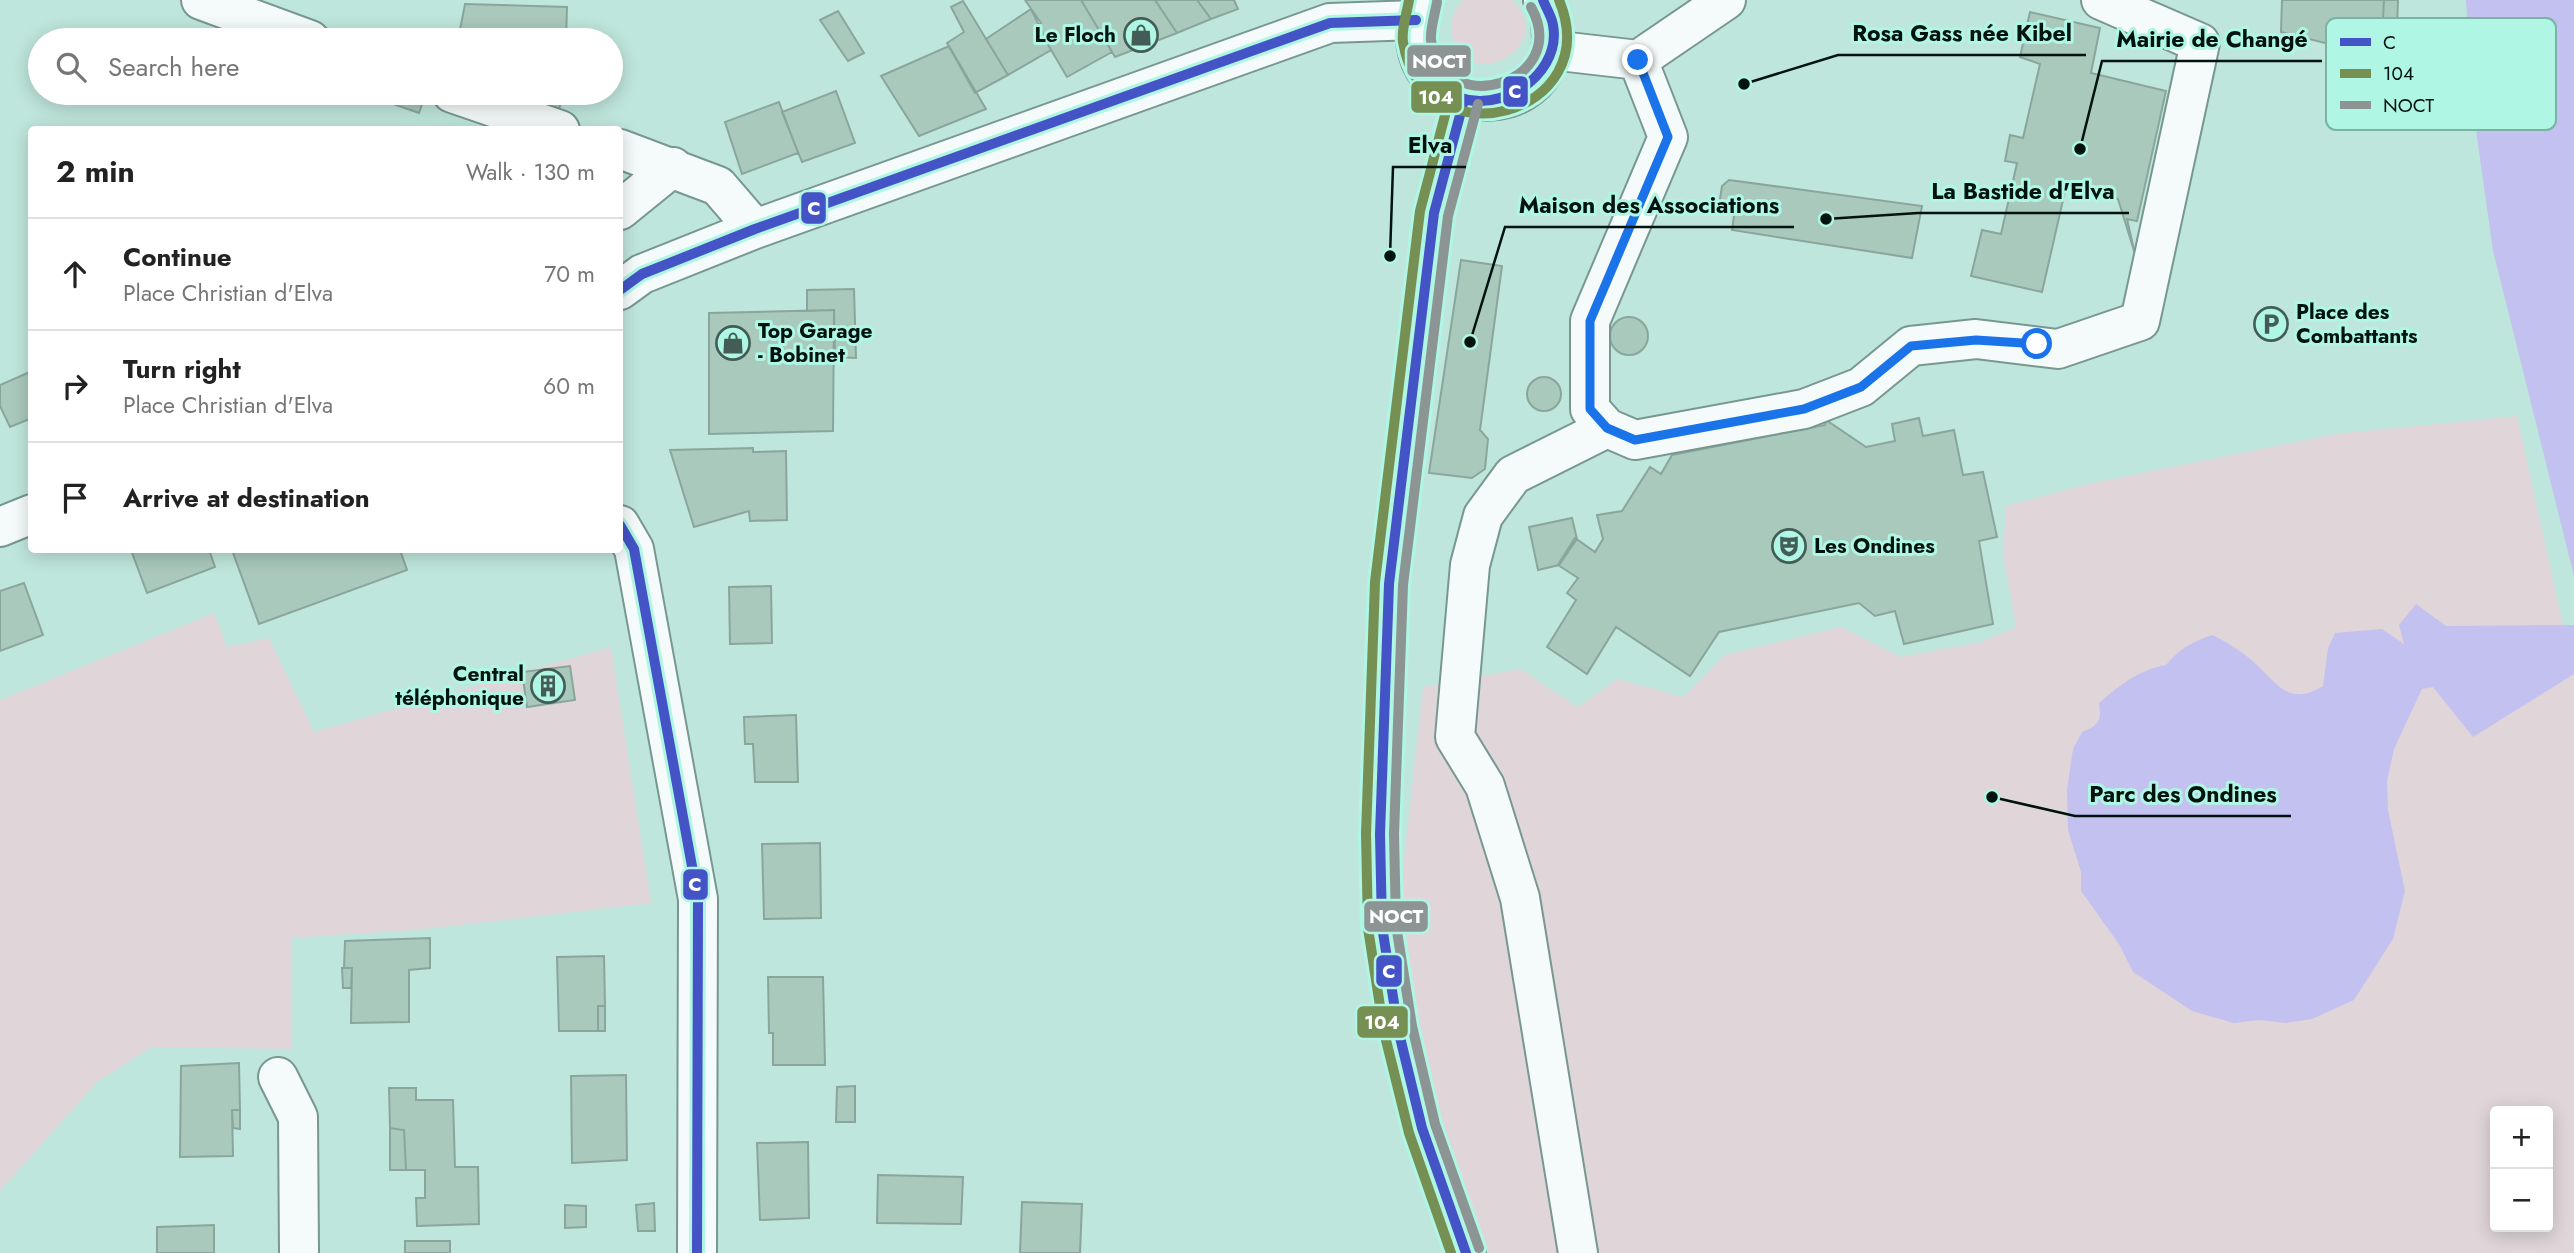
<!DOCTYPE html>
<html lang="en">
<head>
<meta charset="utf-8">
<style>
	body { margin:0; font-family:Jost,sans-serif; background:#f6f6f6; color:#222 }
	.controls { position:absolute; right:21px; bottom:21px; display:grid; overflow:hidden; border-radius:7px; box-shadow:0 4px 18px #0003 }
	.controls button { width:63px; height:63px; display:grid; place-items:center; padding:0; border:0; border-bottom:2px solid #e0e0e0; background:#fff; color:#222; font:35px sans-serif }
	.stop { position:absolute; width:21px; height:21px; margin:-16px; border:5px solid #1a73e8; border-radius:50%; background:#fff }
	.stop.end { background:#1a73e8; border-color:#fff; box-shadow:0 2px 7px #0008 }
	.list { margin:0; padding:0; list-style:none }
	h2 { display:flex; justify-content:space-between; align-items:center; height:91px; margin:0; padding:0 28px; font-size:30px }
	h2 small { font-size:23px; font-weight:400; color:#767676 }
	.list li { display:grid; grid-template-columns:46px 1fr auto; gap:21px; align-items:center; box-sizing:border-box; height:112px; padding:0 28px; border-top:2px solid #e0e0e0 }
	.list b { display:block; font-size:26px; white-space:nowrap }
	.list p { margin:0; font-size:23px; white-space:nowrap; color:#767676 }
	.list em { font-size:23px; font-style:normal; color:#767676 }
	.icon { flex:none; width:38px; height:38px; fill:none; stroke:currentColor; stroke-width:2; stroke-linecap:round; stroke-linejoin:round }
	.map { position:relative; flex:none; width:2574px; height:1253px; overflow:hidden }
	.search { position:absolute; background:#fff; box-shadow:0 4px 18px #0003; left:28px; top:28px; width:595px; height:77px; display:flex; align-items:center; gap:18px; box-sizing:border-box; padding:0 24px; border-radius:38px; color:#767676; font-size:26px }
	.panel { position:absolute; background:#fff; box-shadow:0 4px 18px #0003; left:28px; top:126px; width:595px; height:427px; border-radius:7px }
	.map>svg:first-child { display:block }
	.green { fill:#e0d6da; fill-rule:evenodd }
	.water { fill:#c3c1ef }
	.building { fill:#a9c9bc; stroke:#8aa69c; stroke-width:2 }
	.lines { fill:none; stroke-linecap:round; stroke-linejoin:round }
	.minor-casing { stroke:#779790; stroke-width:42 }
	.minor { stroke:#f5fbfa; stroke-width:38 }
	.bus-1-casing { stroke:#aff6e4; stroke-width:16 }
	.bus-2-casing { stroke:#aff6e4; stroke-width:16 }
	.bus-3-casing { stroke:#aff6e4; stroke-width:16 }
	.bus-1 { stroke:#4453c6; stroke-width:10 }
	.bus-2 { stroke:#768f53; stroke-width:10 }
	.bus-3 { stroke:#8c9593; stroke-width:10 }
	.route { stroke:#1a73e8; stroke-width:9 }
	.labels { text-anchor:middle; stroke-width:6; stroke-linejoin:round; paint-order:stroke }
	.poi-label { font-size:21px; font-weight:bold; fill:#00130e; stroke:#aff6e4; text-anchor:start }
	.key { fill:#aff6e4; stroke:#7ab2a4; stroke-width:2 }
	.key-label { font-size:19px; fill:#00130e }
	.leader { fill:none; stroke:#00130e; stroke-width:2.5 }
	.callout-dot { fill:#00130e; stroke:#aff6e4; stroke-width:2.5 }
	.callout-label { font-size:23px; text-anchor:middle; font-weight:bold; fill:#00130e; stroke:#aff6e4; stroke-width:6; stroke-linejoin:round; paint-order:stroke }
	.line-badge { stroke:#aff6e4; stroke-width:2.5 }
	.badge-label { font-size:19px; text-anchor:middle; font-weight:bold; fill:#fff }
</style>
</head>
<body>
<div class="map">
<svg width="2574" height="1253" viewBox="0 0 2574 1253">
	<rect width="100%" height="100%" fill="#bfe6dc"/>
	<path class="green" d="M1463 0H1512C1560 45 1467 98 1452 35 1449 21 1454 10 1463 0Z
		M2517 416 2574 675V1253H1485L1446 1139 1418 1030 1401 888 1423 687 1520 669 1578 707 1617 679 1684 697 1724 655 1841 627 1901 657 1981 642 2016 627 2003 555 2006 506 2088 484 2335 434ZM2495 1111H2548V1227H2495Z
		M214 613 227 647 269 638 314 732 611 647 651 903 416 930 291 938V1049L152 1047 97 1082 0 1191V700Z"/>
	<path class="water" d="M2466 0H2574V576L2493 251 2473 109Z
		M2416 604 2446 626 2574 625V674L2473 737 2433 687 2422 689 2394 749 2387 781 2388 810 2405 891 2393 939 2354 1000 2312 1019 2286 1023 2259 1020 2234 1023 2192 1011 2133 972 2119 944 2081 891V872L2068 830 2067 790 2073 749 2082 732C2099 725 2102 721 2099 703 2120 685 2138 670 2166 665 2179 649 2193 641 2213 635 2229 644 2245 653 2258 666 2279 686 2290 706 2323 686L2328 648 2335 633 2382 629 2404 644 2399 625Z"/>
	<path class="building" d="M1025 0H1081L1112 52 1067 77 1037 26 1041 23Z
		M1081 0H1155L1177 33 1115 57Z
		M1155 0H1197L1211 19 1177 33Z
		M1197 0H1234L1238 9 1211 19Z
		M2282 0H2384L2381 57 2281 32Z
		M2384 0H2398L2396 60 2381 57Z
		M963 1 1008 75 975 93 947 43 964 32 951 7Z
		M465 4 567 7 566 40H458Z
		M1031 9 1051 50 1008 75 986 39Z
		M838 11 864 53 848 61 820 20Z
		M2030 12 2100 28 2091 73 2166 91 2137 221 2127 219 2135 254 2118 199 2066 187 2042 292 1971 276 1982 230 2001 234 2017 163 2005 161 2010 135 2023 138 2040 64 2020 57Z
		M224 29 271 40H223Z
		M949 46 986 109 919 136 881 76Z
		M836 91 855 143 802 162 782 112Z
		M381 93H426L419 113 387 102 389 96Z
		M513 93H564L559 109Z
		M779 102 798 153 742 174 725 122Z
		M1729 180 1922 206 1912 258 1732 230 1735 209 1724 207 1720 199 1722 186Z
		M1461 260 1502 266 1480 430 1488 439 1485 469 1472 478 1429 473Z
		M854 289 856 358 835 357 834 310 807 311V290Z
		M834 310 833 431 709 434V313Z
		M1610 336a19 19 0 1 1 38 0a19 19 0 1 1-38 0Z
		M32 371V418L10 427 0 406V385Z
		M1527 394a17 17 0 1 1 34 0a17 17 0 1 1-34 0Z
		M1919 418 1923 436 1954 430 1963 475 1983 472 1997 537 1979 541 1993 624 1904 644 1895 611 1875 616 1859 603 1719 632 1690 676 1616 627 1587 674 1547 647 1576 600 1567 593 1578 578 1558 565 1575 538 1595 552 1603 539 1597 515 1622 511 1650 467 1661 474 1672 455 1825 425 1826 420 1866 447 1895 441 1892 424Z
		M753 448V452L786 451 787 520 750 521 749 511 694 527 670 450Z
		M1572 518 1577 539 1559 565 1538 570 1529 527Z
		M131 550H209L215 567 147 593Z
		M232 550H400L407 570 259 624Z
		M24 583 43 635 0 651V591Z
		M771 586 772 643 730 644 729 587Z
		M570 666 575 700 527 707 522 672Z
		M796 715 798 782H755L753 744H745L744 717Z
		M820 843 821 918 764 919 762 844Z
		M430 938V968L409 970V1022L351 1023 352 968H344L345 941Z
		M604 956 605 1006H598V1031H559L557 957Z
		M342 968H352L351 988H343Z
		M768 977H823L825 1065H773V1033H769Z
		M598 1006H605V1031H598Z
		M239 1063 240 1110H232L233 1156 180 1157 181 1066Z
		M626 1075 627 1160 572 1163 571 1076Z
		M855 1086V1122H836L837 1087Z
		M389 1088H416V1100H453L455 1167H478L479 1224 417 1226 416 1198H425V1170H406L404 1130 390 1128Z
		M232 1110H240V1129L233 1128Z
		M390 1128 404 1130 406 1170H390Z
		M808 1142 809 1218 760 1220 757 1143Z
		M878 1175 963 1177 961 1224 877 1223Z
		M1022 1202 1082 1204 1080 1253H1020Z
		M654 1203 655 1231H638L636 1205Z
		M565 1205 586 1206V1227L565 1228Z
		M214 1225V1253H157V1227Z
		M405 1241H450V1253H405Z"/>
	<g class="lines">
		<g class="minor-casing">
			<path id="minor" d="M201 0 310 40
				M1423 0C1381 115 1546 136 1552 41 1552 27 1551 12 1543 0
				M1551 50 1638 60 1726 0
				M1638 60 1668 137 1590 321V409L1607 428 1635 440 1804 409 1861 387 1911 346 1976 339 2058 349 2140 321 2200 43 2101 0
				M452 93 560 130
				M1464 100 1434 213 1389 584 1380 834 1382 926 1398 1029 1422 1128 1466 1253
				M620 149 718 186 755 229
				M620 210 673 167
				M620 290 642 274 755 229 1330 23 1416 20
				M620 525 634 549 698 899 697 1253
				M0 527 32 514
				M278 1077 298 1117 299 1253
				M1578 1253 1520 898 1485 786 1455 737 1470 565 1483 516 1513 475 1607 428"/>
		</g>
		<use href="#minor" class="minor"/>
		<g class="bus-1-casing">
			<path id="bus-1" d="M1422 64C1429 72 1436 82 1444 89 1486 123 1563 80 1553 25 1552 17 1546 8 1543 0
				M1464 100 1434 213 1389 584 1380 834 1382 926 1398 1029 1422 1128 1466 1253
				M620 290 642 274 755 229 1330 23 1416 20
				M620 525 634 549 698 899 697 1253"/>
		</g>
		<g class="bus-2-casing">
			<path id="bus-2" d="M1409 0C1407 13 1401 29 1403 42 1424 165 1607 115 1559 0
				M1450 96 1420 211 1375 582 1366 834 1368 928 1384 1032 1409 1133 1451 1253"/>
		</g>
		<g class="bus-3-casing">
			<path id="bus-3" d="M1437 2C1435 14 1430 29 1431 40 1442 122 1573 83 1531 7
				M1478 104 1448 216 1403 585 1394 834 1396 925 1412 1026 1435 1124 1479 1248"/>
		</g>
		<use href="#bus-1" class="bus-1"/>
		<use href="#bus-2" class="bus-2"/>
		<use href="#bus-3" class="bus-3"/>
	</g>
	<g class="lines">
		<path class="route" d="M1638 60 1668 137 1590 321V409L1607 428 1635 440 1804 409 1861 387 1911 346 1976 340 2037 344"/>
	</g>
	<defs>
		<g id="shop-ring" transform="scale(1.75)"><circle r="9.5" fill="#aff6e4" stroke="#435d56" stroke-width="1.5"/><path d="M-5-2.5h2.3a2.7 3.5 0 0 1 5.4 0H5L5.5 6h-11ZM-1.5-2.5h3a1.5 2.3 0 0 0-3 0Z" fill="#435d56"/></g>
		<g id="parking-ring" transform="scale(1.75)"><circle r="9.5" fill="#aff6e4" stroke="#435d56" stroke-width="1.5"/><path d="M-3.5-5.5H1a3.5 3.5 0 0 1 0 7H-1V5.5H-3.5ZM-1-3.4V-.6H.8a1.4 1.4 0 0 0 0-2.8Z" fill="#435d56"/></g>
		<g id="theatre-ring" transform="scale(1.75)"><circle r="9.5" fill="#aff6e4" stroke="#435d56" stroke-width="1.5"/><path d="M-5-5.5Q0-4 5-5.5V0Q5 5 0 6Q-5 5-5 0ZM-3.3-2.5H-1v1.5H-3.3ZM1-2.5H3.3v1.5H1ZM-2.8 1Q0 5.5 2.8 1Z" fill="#435d56"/></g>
		<g id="building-ring" transform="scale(1.75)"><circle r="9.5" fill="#aff6e4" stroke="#435d56" stroke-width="1.5"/><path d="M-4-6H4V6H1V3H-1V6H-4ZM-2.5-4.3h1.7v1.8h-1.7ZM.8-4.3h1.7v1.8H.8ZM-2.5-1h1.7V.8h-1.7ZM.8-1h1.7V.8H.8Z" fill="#435d56"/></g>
	</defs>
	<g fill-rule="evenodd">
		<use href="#shop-ring" x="1141" y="35"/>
		<use href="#parking-ring" x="2271" y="324"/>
		<use href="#shop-ring" x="733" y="343"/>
		<use href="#theatre-ring" x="1789" y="546"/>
		<use href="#building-ring" x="548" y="686"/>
	</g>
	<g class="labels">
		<g class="poi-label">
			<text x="1116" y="42" text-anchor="end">Le Floch</text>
			<text x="2296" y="319">Place des<tspan x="2296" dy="24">Combattants</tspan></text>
			<text x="758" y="338">Top Garage<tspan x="758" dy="24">- Bobinet</tspan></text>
			<text x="1814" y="553">Les Ondines</text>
			<text x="524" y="681" text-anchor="end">Central<tspan x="524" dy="24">téléphonique</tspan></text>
		</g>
	</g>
	<rect x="2326" y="18" width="230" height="112" rx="10" class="key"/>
	<rect x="2340" y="38" width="31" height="8" fill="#4453c6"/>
	<rect x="2340" y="69" width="31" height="9" fill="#768f53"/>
	<rect x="2340" y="101" width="31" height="8" fill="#8c9593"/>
	<g class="key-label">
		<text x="2383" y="49">C</text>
		<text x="2383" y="80">104</text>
		<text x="2383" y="112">NOCT</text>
	</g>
	<path class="leader" d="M1744 84L1838 55H2086M2080 149L2102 61H2322M1390 256L1393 167H1466M1826 219L1918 213H2129M1470 342L1505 227H1794M1992 797L2075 816H2291"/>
	<g class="callout-dot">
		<circle cx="1744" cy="84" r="7"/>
		<circle cx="2080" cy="149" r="7"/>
		<circle cx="1390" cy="256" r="7"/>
		<circle cx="1826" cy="219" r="7"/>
		<circle cx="1470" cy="342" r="7"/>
		<circle cx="1992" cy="797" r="7"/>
	</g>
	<g class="callout-label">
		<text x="1962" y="41">Rosa Gass née Kibel</text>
		<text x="2212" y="47">Mairie de Changé</text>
		<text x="1430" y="153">Elva</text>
		<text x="2023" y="199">La Bastide d'Elva</text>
		<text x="1649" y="213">Maison des Associations</text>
		<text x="2183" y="802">Parc des Ondines</text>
	</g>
	<g class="line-badge">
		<rect x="1406" y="44" width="66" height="34" rx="7" fill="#8c9593"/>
		<rect x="1502" y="75" width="27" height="33" rx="7" fill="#4453c6"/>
		<rect x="1410" y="80" width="53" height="34" rx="7" fill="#768f53"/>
		<rect x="800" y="191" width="27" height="34" rx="7" fill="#4453c6"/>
		<rect x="682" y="868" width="27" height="33" rx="7" fill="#4453c6"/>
		<rect x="1363" y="900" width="66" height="33" rx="7" fill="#8c9593"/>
		<rect x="1375" y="954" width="28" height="34" rx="7" fill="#4453c6"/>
		<rect x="1356" y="1005" width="53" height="34" rx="7" fill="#768f53"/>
	</g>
	<g class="badge-label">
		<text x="1439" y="68">NOCT</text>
		<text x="1515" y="98">C</text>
		<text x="1436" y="104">104</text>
		<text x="814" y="215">C</text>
		<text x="695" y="891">C</text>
		<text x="1396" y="923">NOCT</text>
		<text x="1389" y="978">C</text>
		<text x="1382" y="1029">104</text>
	</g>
</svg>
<div class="controls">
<button>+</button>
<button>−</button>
</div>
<div class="stop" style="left:2037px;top:344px"></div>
<div class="stop end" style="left:1638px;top:60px"></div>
<div class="search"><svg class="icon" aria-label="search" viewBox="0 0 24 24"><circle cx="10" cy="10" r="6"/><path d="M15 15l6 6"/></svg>Search here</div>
<section class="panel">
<h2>2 min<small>Walk · 130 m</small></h2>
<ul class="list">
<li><svg class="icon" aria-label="ahead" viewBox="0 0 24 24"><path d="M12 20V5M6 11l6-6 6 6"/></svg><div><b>Continue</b><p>Place Christian d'Elva</p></div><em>70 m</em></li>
<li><svg class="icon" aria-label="right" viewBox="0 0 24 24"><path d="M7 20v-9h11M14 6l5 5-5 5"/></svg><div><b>Turn right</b><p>Place Christian d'Elva</p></div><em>60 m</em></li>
<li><svg class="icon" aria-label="arrive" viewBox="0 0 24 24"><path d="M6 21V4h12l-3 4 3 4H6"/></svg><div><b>Arrive at destination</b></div></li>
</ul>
</section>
</div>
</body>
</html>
